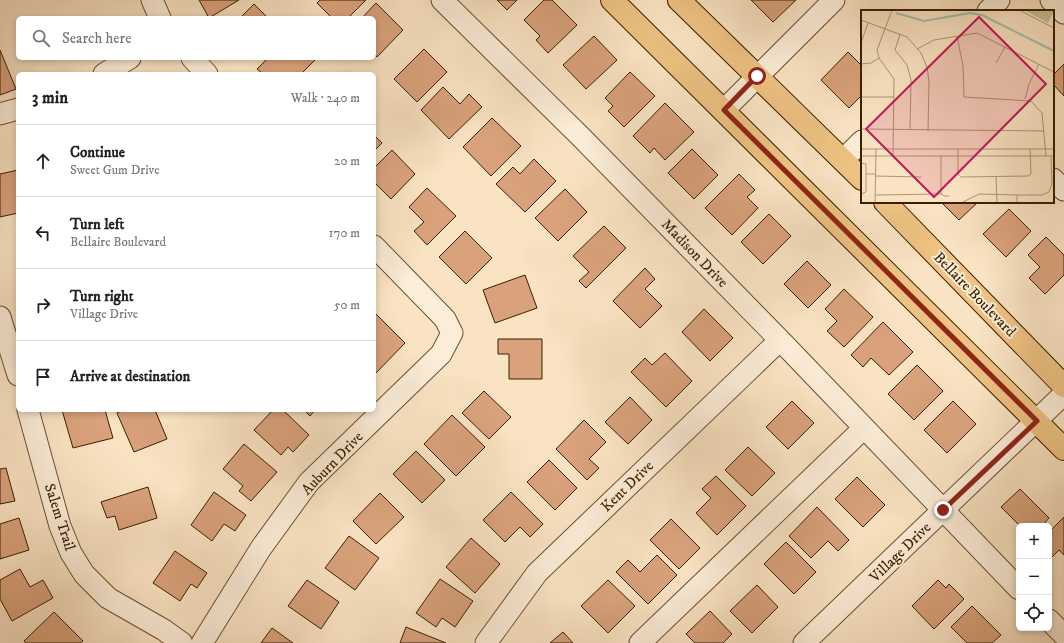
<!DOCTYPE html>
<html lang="en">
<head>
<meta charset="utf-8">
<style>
	body { margin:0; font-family:"IM FELL DW Pica",serif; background:#f2f2f2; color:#222 }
	.controls { position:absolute; right:12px; bottom:12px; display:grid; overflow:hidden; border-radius:6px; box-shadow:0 2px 6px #0003 }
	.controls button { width:36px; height:36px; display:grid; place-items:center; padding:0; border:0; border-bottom:1px solid #e0e0e0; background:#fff; color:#222; font:20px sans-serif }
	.stop { position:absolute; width:12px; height:12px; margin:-9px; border:3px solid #8f2418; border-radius:50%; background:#fff }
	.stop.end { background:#8f2418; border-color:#fff; box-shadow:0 1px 4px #0008 }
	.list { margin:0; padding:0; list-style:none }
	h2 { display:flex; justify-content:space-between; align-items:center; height:52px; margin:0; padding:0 16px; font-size:17px }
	h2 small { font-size:13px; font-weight:400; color:#767676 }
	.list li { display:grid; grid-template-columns:26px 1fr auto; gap:12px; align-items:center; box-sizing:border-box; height:72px; padding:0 16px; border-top:1px solid #e0e0e0 }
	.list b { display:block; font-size:15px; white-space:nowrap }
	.list p { margin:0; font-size:13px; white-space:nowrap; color:#767676 }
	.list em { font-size:13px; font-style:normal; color:#767676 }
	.icon { flex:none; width:22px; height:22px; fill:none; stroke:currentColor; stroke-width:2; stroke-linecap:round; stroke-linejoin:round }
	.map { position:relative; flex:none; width:1064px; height:643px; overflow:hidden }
	.search { position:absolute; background:#fff; box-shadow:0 2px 6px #0003; left:16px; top:16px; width:360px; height:44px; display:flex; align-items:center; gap:10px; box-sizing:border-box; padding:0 14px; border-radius:6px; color:#767676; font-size:15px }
	.panel { position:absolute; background:#fff; box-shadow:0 2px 6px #0003; left:16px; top:72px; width:360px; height:340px; border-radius:6px }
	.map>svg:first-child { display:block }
	.building { fill:#d9a27c; stroke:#3a1f00 }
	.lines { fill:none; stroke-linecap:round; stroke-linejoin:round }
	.minor-casing { stroke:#6a5031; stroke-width:23 }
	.major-casing { stroke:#3a1f00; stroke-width:24 }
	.minor { stroke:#fcedd8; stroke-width:21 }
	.major { stroke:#edc282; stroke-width:22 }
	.route { stroke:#8f2418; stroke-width:5 }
	.labels { text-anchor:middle; stroke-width:4; stroke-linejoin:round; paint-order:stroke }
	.street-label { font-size:15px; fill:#3a1f00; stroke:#fcedd8 }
	.inset-river { fill:none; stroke:#9fbfae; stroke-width:2 }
	.inset-road { fill:none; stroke:#ad9575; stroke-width:1 }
	.view { fill:#c2185b; fill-opacity:0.15; stroke:#c2185b; stroke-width:2 }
	.inset-edge { fill:none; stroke:#3a1f00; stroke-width:2 }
</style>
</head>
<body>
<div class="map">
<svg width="1064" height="643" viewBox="0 0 1064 643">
	<rect width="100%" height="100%" fill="#fae3c3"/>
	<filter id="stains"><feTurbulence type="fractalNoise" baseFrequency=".005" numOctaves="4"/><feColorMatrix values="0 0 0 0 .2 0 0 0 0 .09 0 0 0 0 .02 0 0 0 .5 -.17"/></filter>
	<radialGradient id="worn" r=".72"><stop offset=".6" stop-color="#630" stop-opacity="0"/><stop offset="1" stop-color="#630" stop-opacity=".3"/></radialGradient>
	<path class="building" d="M199 0H239L209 18Z
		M320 0H366L348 18H332L317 3Z
		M497 0H517L507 10Z
		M544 0H552L577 25 548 53 536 40 540 36 524 20Z
		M751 0H796L773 22Z
		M376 3 403 30 377 57 374 53V18H362Z
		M254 4 268 18H240Z
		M594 36 617 60 586 89 563 65Z
		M424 49 447 72 417 102 394 79Z
		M0 50 16 89 0 95Z
		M848 52 862 66V95L849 108 821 80Z
		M268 58H316V59L301 74H263L257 69Z
		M1064 64V96L1053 84V75Z
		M630 72 655 96 624 127 608 111 613 106 605 98Z
		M443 87 460 104 469 94 482 107 449 139 421 110Z
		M665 103 694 132 665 160 654 148 650 153 633 136Z
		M492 118 521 146 491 176 463 147Z
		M374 135 382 143 374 151Z
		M692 149 718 175 694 199 668 173Z
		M392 150 415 174 391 199 374 182V168Z
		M534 159 556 181 525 212 496 184 513 167 520 174Z
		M18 170V213L0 217V174Z
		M739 174 755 190 747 197 758 208 732 235 705 208Z
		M427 188 456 216 427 245 414 231 424 222 409 207Z
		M565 189 587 212 558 241 535 218Z
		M941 202H976L977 203 959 220Z
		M1009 209 1031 231 1006 257 983 234Z
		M769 214 791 236 763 264 741 242Z
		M604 226 626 248 586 288 579 281 589 272 573 256Z
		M465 231 492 258 466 284 439 257Z
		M1046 237 1064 255V275L1045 294 1029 278 1040 267 1028 255Z
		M807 261 831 285 808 308 784 284Z
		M645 268 655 279 645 289 662 306 640 328 613 301Z
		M525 275 537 308 495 323 483 290Z
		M844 289 873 317 844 347 827 331 837 321 825 309Z
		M704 309 733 338 710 361 682 332Z
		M376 314 405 343 375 374 374 315Z
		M883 322 913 352 889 375 871 358 863 367 851 355Z
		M498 339H542V379H509V354H498Z
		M665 353 692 381 666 407 631 372 645 358 652 365Z
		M917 365 943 391 914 420 888 394Z
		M484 391 511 417 489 439 462 413Z
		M630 397 652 420 628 444 605 422Z
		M792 401 814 423 788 449 766 427Z
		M953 401 976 424 947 453 924 430Z
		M62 410H105L113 438 73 448Z
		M123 410H155L167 439 134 452 117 413Z
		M273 410H283L309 435 293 452 288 447 281 455 254 430Z
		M304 410H315L310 416Z
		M452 415 485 447 456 476 424 444Z
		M584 420 606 442 589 459 599 468 587 480 556 449Z
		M244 444 277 472 251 501 239 491 243 486 223 469Z
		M748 447 775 473 752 496 725 470Z
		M416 451 445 480 422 503 393 474Z
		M549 460 577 488 555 510 527 482Z
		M6 468 15 501 0 504V469Z
		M716 476 746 506 717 535 696 513 711 498 702 489Z
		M857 477 885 505 863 527 835 499Z
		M148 487 157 518 119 530 115 516 107 518 101 502Z
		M1020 489 1049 518 1042 526H1020L1001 507Z
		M214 492 246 515 235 531 224 524 212 541 191 525Z
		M511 492 543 524 530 537 520 527 505 542 483 520Z
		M380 493 404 517 376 544 353 521Z
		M817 507 849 540 838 551 828 541 811 558 789 536Z
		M1064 517V555L1059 550 1049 560V532Z
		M19 518 29 550 0 559V524Z
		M671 519 700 548 679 569 650 540Z
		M349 536 379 558 355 590 325 568Z
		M471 538 500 564 475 593 446 567Z
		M786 542 816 572 794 594 764 564Z
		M175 551 207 573 197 588 191 584 180 601 153 583Z
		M657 555 677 575 648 604 616 572 628 560 640 572Z
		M20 569 30 587 43 580 53 598 12 621 0 599V580Z
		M440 579 473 601 455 627 442 618 436 627 416 613Z
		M307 580 339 602 321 629 288 606Z
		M608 580 635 606 608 633 581 606Z
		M938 580 946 588 949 584 964 599 934 629 912 606Z
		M757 585 778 607 752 633 730 611Z
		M972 606 1001 635 992 643H967L951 627Z
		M710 611 732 634 723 643H695L686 634Z
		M54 612 83 641 80 643H26L24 641Z
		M406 627 446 643H400Z
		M272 628 293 643H261Z
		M563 632 573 643H550Z"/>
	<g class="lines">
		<g class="minor-casing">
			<path id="minor" d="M152 0 160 18
				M442 0 580 136 780 340 1019 589
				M1051 0 1064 13
				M988 11 999 0
				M192 58 207 74
				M104 74 130 58
				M724 110 834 0
				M0 114 18 109
				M843 160 862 141
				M1053 179 1064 190
				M0 317 18 375
				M28 410 60 526 71 553 84 574 108 598 164 630 182 643
				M1049 620 1064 635
				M202 643 261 548 309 482 441 354 452 333 445 319 374 246
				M486 643 537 573 780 340
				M640 643 864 428
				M804 643 1064 394"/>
		</g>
		<g class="major-casing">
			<path id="major" d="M612 0 1064 449
				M679 0 862 179
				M885 202 1064 386"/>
		</g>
		<use href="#minor" class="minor"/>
		<use href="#major" class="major"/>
	</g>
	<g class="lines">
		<path class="route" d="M757 76 724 110 1037 421 943 510"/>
	</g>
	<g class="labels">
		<g class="street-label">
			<text transform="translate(695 253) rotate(46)" y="5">Madison Drive</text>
			<text transform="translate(975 294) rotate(46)" y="5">Bellaire Boulevard</text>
			<text transform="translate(332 463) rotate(-46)" y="5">Auburn Drive</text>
			<text transform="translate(627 486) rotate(-44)" y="5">Kent Drive</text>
			<text transform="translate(60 517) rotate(72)" y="5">Salem Trail</text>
			<text transform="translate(900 552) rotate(-44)" y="5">Village Drive</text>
		</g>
	</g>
	<g transform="translate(861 10)">
		<rect width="193" height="193" fill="#fae3c3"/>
		<path d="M163 0H193V1L187 13Z" fill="#c5c18f"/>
		<path class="inset-river" d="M35 3 63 11 109 3 121 5 193 41"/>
		<path class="inset-road" d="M31 0 16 40 18 48 33 69 32 146M158 0 193 18M0 10 46 27 60 43 66 57 68 71 67 121M39 24 34 40 46 55 50 70 49 120M96 26 102 56 103 87 170 91 181 103 185 146M0 33 7 13M56 39 73 30 116 23 193 62M135 53 144 37M0 54 10 53 18 48M0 87H33M164 89 168 74 178 54M0 119 183 121M0 139H193M97 139V164L100 167 167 166 170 164 169 139M0 146H193M80 146V183L83 186H88M0 153 5 154V164H14M14 166 60 167M135 166 136 193M0 184 5 182V164M14 185 81 184M14 193 15 139M100 193 118 184 156 185M156 193V185H181L188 182 191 174 190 146"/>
		<path class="view" d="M118 7 185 74 73 187 5 119Z"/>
		<rect width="193" height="193" class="inset-edge"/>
	</g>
	<rect width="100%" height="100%" filter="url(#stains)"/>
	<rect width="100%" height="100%" fill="url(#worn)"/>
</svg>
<div class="controls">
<button>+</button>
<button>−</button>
<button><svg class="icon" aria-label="locate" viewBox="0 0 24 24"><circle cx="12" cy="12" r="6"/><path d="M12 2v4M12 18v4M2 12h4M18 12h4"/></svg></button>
</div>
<div class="stop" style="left:757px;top:76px"></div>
<div class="stop end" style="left:943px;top:510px"></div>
<div class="search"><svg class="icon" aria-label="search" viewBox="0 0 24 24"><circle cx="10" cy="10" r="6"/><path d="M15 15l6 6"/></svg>Search here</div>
<section class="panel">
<h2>3 min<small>Walk · 240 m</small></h2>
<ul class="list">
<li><svg class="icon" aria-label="ahead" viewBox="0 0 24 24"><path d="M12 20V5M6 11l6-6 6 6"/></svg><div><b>Continue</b><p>Sweet Gum Drive</p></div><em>20 m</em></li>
<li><svg class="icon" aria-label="left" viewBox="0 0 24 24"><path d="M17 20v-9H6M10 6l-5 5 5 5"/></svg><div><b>Turn left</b><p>Bellaire Boulevard</p></div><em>170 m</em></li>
<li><svg class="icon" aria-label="right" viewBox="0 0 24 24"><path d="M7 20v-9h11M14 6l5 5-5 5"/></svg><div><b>Turn right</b><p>Village Drive</p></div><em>50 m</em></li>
<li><svg class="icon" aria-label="arrive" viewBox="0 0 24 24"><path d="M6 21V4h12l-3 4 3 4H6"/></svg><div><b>Arrive at destination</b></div></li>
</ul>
</section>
</div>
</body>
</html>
